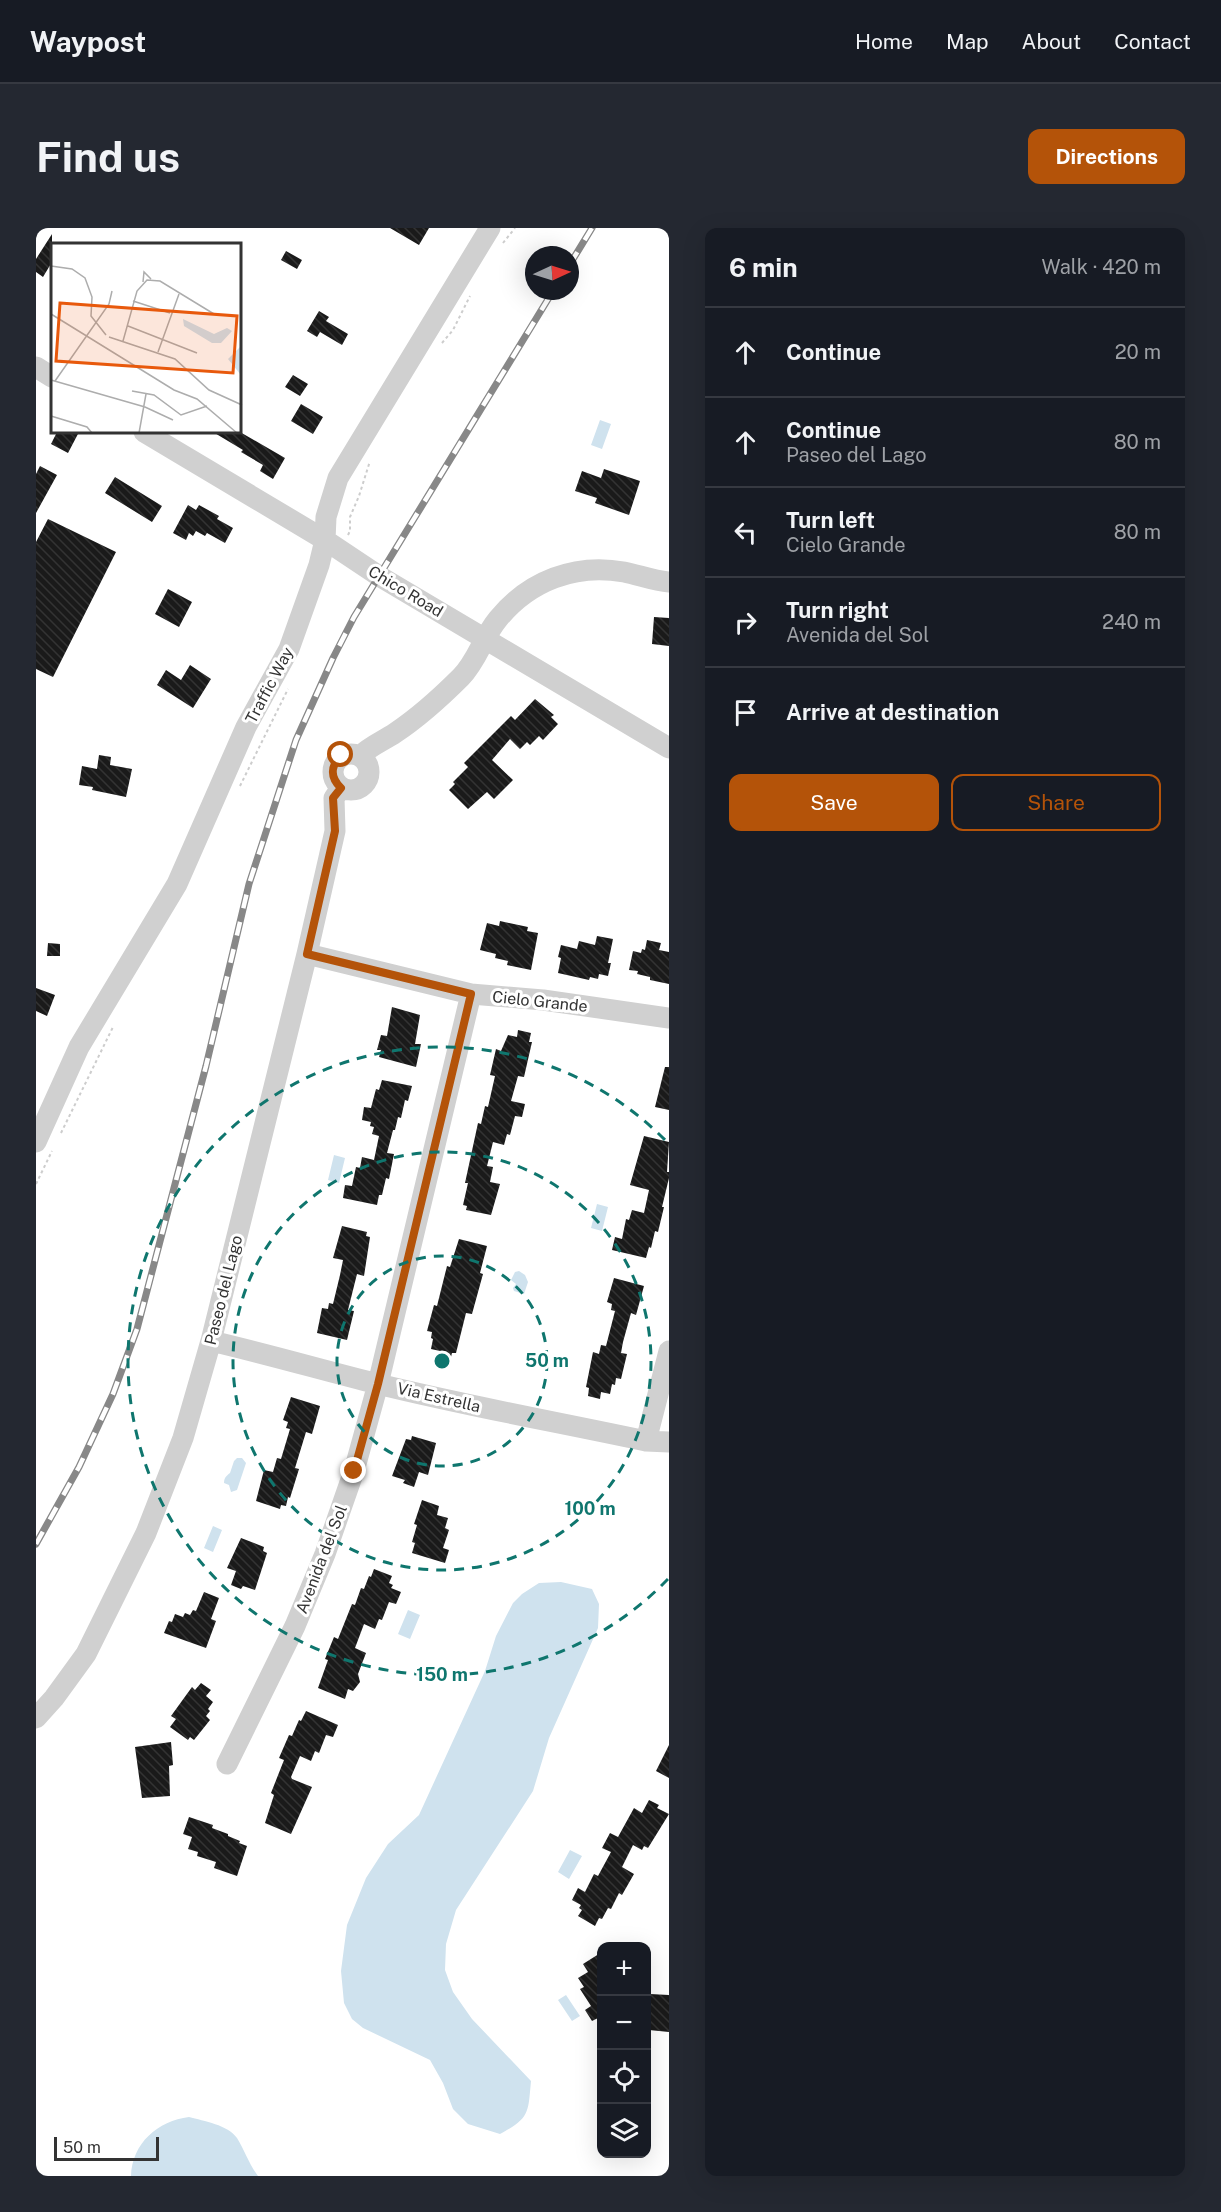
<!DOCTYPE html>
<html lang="en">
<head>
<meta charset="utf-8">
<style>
	body { margin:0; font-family:"Public Sans",sans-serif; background:#242831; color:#f1f3f6 }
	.controls { position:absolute; right:18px; bottom:18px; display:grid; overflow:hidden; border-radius:12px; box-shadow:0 6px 24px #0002 }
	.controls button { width:54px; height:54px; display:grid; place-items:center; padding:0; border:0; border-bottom:2px solid #363941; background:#171b24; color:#f1f3f6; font:30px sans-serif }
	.compass { position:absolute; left:489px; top:18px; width:54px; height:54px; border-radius:50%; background:#171b24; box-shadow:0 6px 24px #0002; rotate:86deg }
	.scale { position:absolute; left:18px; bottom:15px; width:105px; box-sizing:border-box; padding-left:6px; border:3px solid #333; border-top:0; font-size:16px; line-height:21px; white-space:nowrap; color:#333; -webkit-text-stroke:4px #fff; paint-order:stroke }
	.stop { position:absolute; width:18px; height:18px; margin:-14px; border:4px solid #b45309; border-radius:50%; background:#fff }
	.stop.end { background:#b45309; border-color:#fff; box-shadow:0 2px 6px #0008 }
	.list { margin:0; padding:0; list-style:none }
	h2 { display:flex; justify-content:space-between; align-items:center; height:78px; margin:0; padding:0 24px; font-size:26px }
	h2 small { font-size:20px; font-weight:400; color:#9ea1a6 }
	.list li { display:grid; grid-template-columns:39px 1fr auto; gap:18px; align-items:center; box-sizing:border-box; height:90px; padding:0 24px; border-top:2px solid #363941 }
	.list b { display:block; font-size:22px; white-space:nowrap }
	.list p { margin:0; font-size:20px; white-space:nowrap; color:#9ea1a6 }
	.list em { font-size:20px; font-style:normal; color:#9ea1a6 }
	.actions { display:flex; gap:12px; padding:18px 24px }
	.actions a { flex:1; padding:14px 0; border:2px solid #b45309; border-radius:12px; text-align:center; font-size:21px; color:#b45309 }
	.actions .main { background:#b45309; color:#fff }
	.icon { flex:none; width:33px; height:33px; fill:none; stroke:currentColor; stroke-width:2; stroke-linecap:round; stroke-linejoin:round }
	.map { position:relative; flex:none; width:633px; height:1948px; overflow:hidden; border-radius:12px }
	header { display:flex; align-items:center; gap:36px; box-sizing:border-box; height:84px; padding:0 30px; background:#171b24; border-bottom:2px solid #363941 }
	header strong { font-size:28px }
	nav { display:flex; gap:33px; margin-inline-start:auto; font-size:21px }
	.intro { display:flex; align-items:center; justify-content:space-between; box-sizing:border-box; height:144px; padding:0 36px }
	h1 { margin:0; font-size:42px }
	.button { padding:15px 27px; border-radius:12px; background:#b45309; color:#fff; font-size:21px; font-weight:700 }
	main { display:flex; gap:36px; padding:0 36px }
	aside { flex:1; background:#171b24; border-radius:12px; box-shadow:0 6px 24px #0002 }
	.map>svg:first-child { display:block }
	.water { fill:#cfe2ee }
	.building { fill:url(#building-back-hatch) }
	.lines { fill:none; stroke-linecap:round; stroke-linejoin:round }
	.path { stroke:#cdcdcd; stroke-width:2; stroke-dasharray:3 3; stroke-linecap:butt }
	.minor { stroke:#d0d0d0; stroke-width:21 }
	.rail-casing { stroke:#888; stroke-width:7 }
	.rail { stroke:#fff; stroke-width:4.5; stroke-dasharray:14; stroke-linecap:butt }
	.route { stroke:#b45309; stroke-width:8 }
	.ring { fill:none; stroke:#0f766e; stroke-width:3; stroke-dasharray:10 8 }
	.labels { text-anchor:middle; stroke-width:6; stroke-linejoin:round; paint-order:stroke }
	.street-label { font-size:16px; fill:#333; stroke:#fff }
	.inset-road { fill:none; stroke:#adadad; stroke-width:1.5 }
	.view { fill:#e8590c; fill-opacity:0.15; stroke:#e8590c; stroke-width:3 }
	.inset-edge { fill:none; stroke:#333; stroke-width:3 }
	.centre { fill:#0f766e; stroke:#fff; stroke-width:3 }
	.ring-label { font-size:18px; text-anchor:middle; font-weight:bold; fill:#0f766e; stroke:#fff; stroke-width:6; stroke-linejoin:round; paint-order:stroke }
</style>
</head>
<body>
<header>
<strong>Waypost</strong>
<nav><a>Home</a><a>Map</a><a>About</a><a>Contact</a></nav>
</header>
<div class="intro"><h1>Find us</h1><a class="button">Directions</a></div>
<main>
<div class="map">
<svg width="633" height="1948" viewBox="0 0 633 1948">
	<defs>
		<pattern id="building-back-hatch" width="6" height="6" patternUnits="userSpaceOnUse" patternTransform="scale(1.5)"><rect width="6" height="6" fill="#1a1a1a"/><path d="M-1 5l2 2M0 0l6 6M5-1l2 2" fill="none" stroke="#333"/></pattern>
	</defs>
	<rect width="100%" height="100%" fill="#fff"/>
	<path class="water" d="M564 192 575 196 566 221 555 217Z
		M298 927 309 930 303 955 292 952Z
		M561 976 572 979 566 1003 555 1000Z
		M483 1043 489 1047 492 1054 488 1066 478 1063 477 1060 480 1056 475 1052 479 1044Z
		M201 1230H206L210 1235 201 1262 195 1264 193 1257 188 1255C188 1250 190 1248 194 1245L198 1233Z
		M177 1298 186 1302 177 1324 168 1320Z
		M525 1354 556 1361 563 1376 562 1400 513 1510 497 1563 420 1682 410 1716 409 1742 417 1764 436 1791 495 1853C492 1885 494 1890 464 1906L432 1896 417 1881 407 1855 394 1832 327 1800 316 1791 308 1775 305 1743 311 1697 330 1650 352 1616 383 1587 449 1443 460 1408 477 1375 486 1366 503 1355Z
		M372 1382 384 1387 374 1411 362 1406Z
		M534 1622 546 1628 533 1651 522 1644Z
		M530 1767 544 1788 536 1793 522 1772Z
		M153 1889C168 1893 192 1897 201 1910 209 1923 213 1936 222 1948H95C96 1915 122 1893 153 1889Z"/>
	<path class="building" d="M354 0H393L383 17Z
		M16 6V34L7 49 0 44V31Z
		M250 23 266 32 261 41 245 32Z
		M283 83 293 89 290 93 312 106 306 117 284 104 281 109 271 103Z
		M257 147 272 156 264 168 249 159Z
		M265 176 287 189 277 206 255 193Z
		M21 204H43L32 225 15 216Z
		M177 204H204L249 230 237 251 224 243 227 237 205 224 207 222Z
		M4 238 21 247 0 285V246Z
		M568 241 604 253 593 287 559 275 561 270 539 263 546 243 565 250Z
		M79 249 126 278 116 294 69 265Z
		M152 277 160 282 163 277 183 288 181 291 197 300 189 315 171 305 169 308 160 303 157 308 153 305 150 312 137 305Z
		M12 291 80 324 17 449 0 441V314Z
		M132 361 156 374 143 399 119 386Z
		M618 389 633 390V418L616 416Z
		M154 437 175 451 157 480 121 457 130 442 145 452Z
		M499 471 518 487 515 489 522 496 507 512 503 508 494 517 491 514 484 521 474 511 456 532 477 552 458 571 451 564 432 581 413 562 419 556 417 554 432 539 428 535 475 488 479 492Z
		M63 527 75 529 74 537 96 541 90 569 56 562 57 559 43 557 46 538 61 541Z
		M464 693 492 699 491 703 502 705 495 742 471 737 472 733 459 730 460 726 444 722 451 695 463 698Z
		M561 708 577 711 572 735H575L572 748 563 746 562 751 554 749 553 752 522 745 525 730 522 729 525 717 541 721 543 713 559 717Z
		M611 712 625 715 623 722 633 724V756L614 752V749L601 746 602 743 593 742 597 723 605 725 606 721 609 722Z
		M12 715 24 716V728H11Z
		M0 760 19 767 11 788 0 783Z
		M356 779 384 787 379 816H385L380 839 343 829 345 822H341L345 807 351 808Z
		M482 802 495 805 493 814H496L488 849 482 848 475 873 489 876 486 889 479 888 474 907 471 906 468 917 457 914 451 938 457 939 454 954 464 956 455 987 430 982 431 978 427 977 432 955H429L442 895 445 896 449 878 452 879 459 848 454 847 460 821 465 823 472 807 481 809Z
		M629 839H633V882L619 879Z
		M346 852 376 858 372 873 369 872 365 890 362 889 359 902H357L351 925 358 926 353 951 350 950 346 967H343L341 977 307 970 309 957 316 958 320 939 324 940 326 929 338 932 343 908 336 906 338 899 334 898 335 894 326 892 328 879 335 880 340 861 343 862Z
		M608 908 633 914 631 944H633V950L626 979H628L622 1004 619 1003 615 1020 613 1019 610 1030 576 1022 579 1009 586 1011 590 991 593 992 596 982 608 985 613 962 594 957Z
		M306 998 331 1004 330 1008 334 1009 328 1048 321 1046 312 1082 318 1083 311 1112 281 1105 286 1080 292 1081 293 1075 297 1076 304 1047 307 1032 297 1030Z
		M423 1011 451 1018 444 1045 447 1046 436 1086 430 1085 420 1125H416L414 1133 402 1130 404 1123 395 1121 397 1111 395 1110 396 1104 391 1103 398 1077 401 1078 411 1038 414 1039Z
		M578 1050 608 1058 600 1087 595 1085 587 1114 585 1125 591 1126 585 1151 580 1150 579 1157 576 1156 574 1166 565 1164 564 1171 552 1168 553 1160 550 1159 557 1124 563 1126 565 1117 570 1118 579 1083 575 1082 576 1076 571 1074Z
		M255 1169 284 1178 276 1206 270 1204 259 1240 263 1241 254 1270 252 1269 250 1278 245 1277 244 1281 220 1273 228 1242 237 1244 241 1230 245 1231 254 1201 250 1200 252 1194 247 1192Z
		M376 1208 400 1215 392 1247 383 1244 378 1259 367 1255 369 1252 356 1248 370 1211 375 1212Z
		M386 1272 403 1278 401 1287 412 1290 409 1300 413 1302 407 1320 413 1322 409 1335 376 1325 379 1315 376 1314 381 1297 378 1296Z
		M205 1310 228 1319 227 1323 231 1325 219 1362 207 1358 205 1361 195 1357 200 1343 191 1340Z
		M338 1341 356 1348 353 1355 357 1357 355 1360 365 1364 360 1376 353 1374 346 1392 343 1391 339 1401 328 1396 319 1420 330 1425 322 1446 324 1454 317 1463 312 1461 309 1471 282 1460 292 1432 289 1431 298 1409 302 1411 316 1376 319 1377 325 1360 328 1361 333 1348 335 1349Z
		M168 1364 183 1370 175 1391 180 1393 170 1420 128 1405 133 1393 136 1394 139 1386 147 1389 149 1385 154 1387 157 1382 160 1383Z
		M165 1455 175 1462 170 1468 177 1474 172 1481 174 1483 170 1488 174 1492 158 1512 154 1509 152 1512 134 1499 140 1491 135 1488 156 1459 159 1462Z
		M270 1483 302 1497 297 1509 290 1507 283 1525 279 1523 275 1533 264 1528 255 1549 256 1551 276 1559 255 1606 229 1595 238 1567 235 1565 248 1532 243 1530 253 1507 256 1508 263 1492 265 1493Z
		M135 1514 137 1537 133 1538 134 1568 106 1570 99 1519Z
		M633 1517V1550L620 1543Z
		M613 1572 623 1577 621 1580 633 1586 612 1620 608 1618 606 1622 597 1617 586 1639 598 1646 586 1667 583 1665 575 1681 572 1680 566 1691 563 1690 559 1698 542 1688 546 1682 543 1680 545 1677 536 1672 542 1660 549 1664 558 1646 562 1648 575 1624 566 1620 574 1605 582 1609 598 1580 606 1585Z
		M153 1589 177 1597 176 1600 192 1606V1608L204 1613 203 1615 211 1618 201 1648 178 1640 180 1634 161 1628 162 1624 152 1621 156 1609 147 1606Z
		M566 1724V1795L562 1790 556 1793 549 1782 555 1778 544 1761 548 1759 542 1750 552 1744 547 1736Z
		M614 1766 633 1767V1804L613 1802Z"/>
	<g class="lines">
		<path class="path" d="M467 15 479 0
			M406 115 417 102 434 68
			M312 307 314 303V289L323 268 334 233
			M204 558 252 461
			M25 905 77 799
			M0 956 16 923"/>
		<path class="minor" d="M0 139 16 149
			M108 204 289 312 343 348 633 520
			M297 544a18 18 0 1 1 36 0a18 18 0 1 1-36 0Z
			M324 528C334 518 347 513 359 505 383 489 404 470 425 449 441 433 447 409 462 391 493 353 539 335 588 344 603 347 618 353 633 354
			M271 726 435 766 507 772 633 790
			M0 914 43 819 141 656 210 499 253 421 283 337 289 312 290 289 302 250 454 0
			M175 1113C231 1126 286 1142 342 1156 431 1178 521 1194 610 1213L633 1214
			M610 1213 633 1123
			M0 1490 18 1470 50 1426 110 1305 147 1210 175 1113 271 726 299 603 298 570 305 560
			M191 1536 259 1398 289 1326 318 1243 342 1156 435 766"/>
		<g class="rail-casing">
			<path id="rail" d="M534 36 556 0
				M0 1316 43 1239 77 1166 101 1101 170 838 213 656 260 512 297 430 318 389 517 63"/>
		</g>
		<use href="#rail" class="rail"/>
	</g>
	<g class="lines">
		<path class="route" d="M305 527C294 539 294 549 305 560L297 570 299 603 271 726 435 766 342 1156 318 1243"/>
	</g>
	<g class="ring">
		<circle cx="406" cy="1133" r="105"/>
		<circle cx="406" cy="1133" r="209"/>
		<path d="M632 1351A314 314 0 1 1 632 915"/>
	</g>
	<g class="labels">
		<g class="street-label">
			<text transform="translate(370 363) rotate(31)" y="6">Chico Road</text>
			<text transform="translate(233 457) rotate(-62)" y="6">Traffic Way</text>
			<text transform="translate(504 773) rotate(6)" y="6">Cielo Grande</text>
			<text transform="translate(187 1062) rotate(-76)" y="6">Paseo del Lago</text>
			<text transform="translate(403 1169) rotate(13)" y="6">Via Estrella</text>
			<text transform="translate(285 1331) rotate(-69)" y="6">Avenida del Sol</text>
		</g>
	</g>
	<g transform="translate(15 15)">
		<rect width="190" height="190" fill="#fff"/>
		<path d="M132 76 163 91 176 85 181 88 170 100H161L133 83ZM190 103V132L177 116Z" fill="#cfe2ee"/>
		<path class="inset-road" d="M0 23 21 26 34 35 41 54 40 73 55 92M92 39 93 29 100 36M82 58 119 70M0 71 123 147 146 156 186 190M77 83 146 110M58 94 124 116 158 147 191 162M72 98 86 48 96 37 109 38 163 71M107 109 128 51M0 137 94 164 122 177M4 138 58 61 61 48M81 148 103 152 130 172 156 163M0 173 36 184 41 190M88 190 95 151"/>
		<path class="view" d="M9 60 186 73 182 130 5 118Z"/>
		<rect width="190" height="190" class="inset-edge"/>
	</g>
	<circle cx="406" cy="1133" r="9" class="centre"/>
	<g class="ring-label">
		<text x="511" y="1139">50 m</text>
		<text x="554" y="1287">100 m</text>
		<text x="406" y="1453">150 m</text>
	</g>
</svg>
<div class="controls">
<button>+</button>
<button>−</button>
<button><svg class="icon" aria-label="locate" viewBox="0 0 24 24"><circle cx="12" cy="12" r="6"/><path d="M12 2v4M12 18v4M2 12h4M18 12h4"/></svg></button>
<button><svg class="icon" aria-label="layers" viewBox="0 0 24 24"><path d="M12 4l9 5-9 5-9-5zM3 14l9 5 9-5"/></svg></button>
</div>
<svg class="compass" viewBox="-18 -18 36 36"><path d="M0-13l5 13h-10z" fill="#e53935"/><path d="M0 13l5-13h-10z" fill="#9ea1a6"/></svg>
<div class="scale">50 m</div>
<div class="stop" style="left:305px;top:527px"></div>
<div class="stop end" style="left:318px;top:1243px"></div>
</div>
<aside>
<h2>6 min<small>Walk · 420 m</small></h2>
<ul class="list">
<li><svg class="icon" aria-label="ahead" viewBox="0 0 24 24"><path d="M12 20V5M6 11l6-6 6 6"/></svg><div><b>Continue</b></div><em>20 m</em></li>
<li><svg class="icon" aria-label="ahead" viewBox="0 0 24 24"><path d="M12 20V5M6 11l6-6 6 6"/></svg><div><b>Continue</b><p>Paseo del Lago</p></div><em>80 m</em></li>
<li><svg class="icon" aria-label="left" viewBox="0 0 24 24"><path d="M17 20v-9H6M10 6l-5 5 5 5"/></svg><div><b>Turn left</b><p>Cielo Grande</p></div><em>80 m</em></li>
<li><svg class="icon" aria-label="right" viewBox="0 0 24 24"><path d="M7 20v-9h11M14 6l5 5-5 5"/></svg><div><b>Turn right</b><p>Avenida del Sol</p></div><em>240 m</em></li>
<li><svg class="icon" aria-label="arrive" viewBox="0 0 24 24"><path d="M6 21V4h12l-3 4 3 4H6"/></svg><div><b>Arrive at destination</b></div></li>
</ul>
<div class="actions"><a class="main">Save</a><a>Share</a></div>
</aside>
</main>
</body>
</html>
